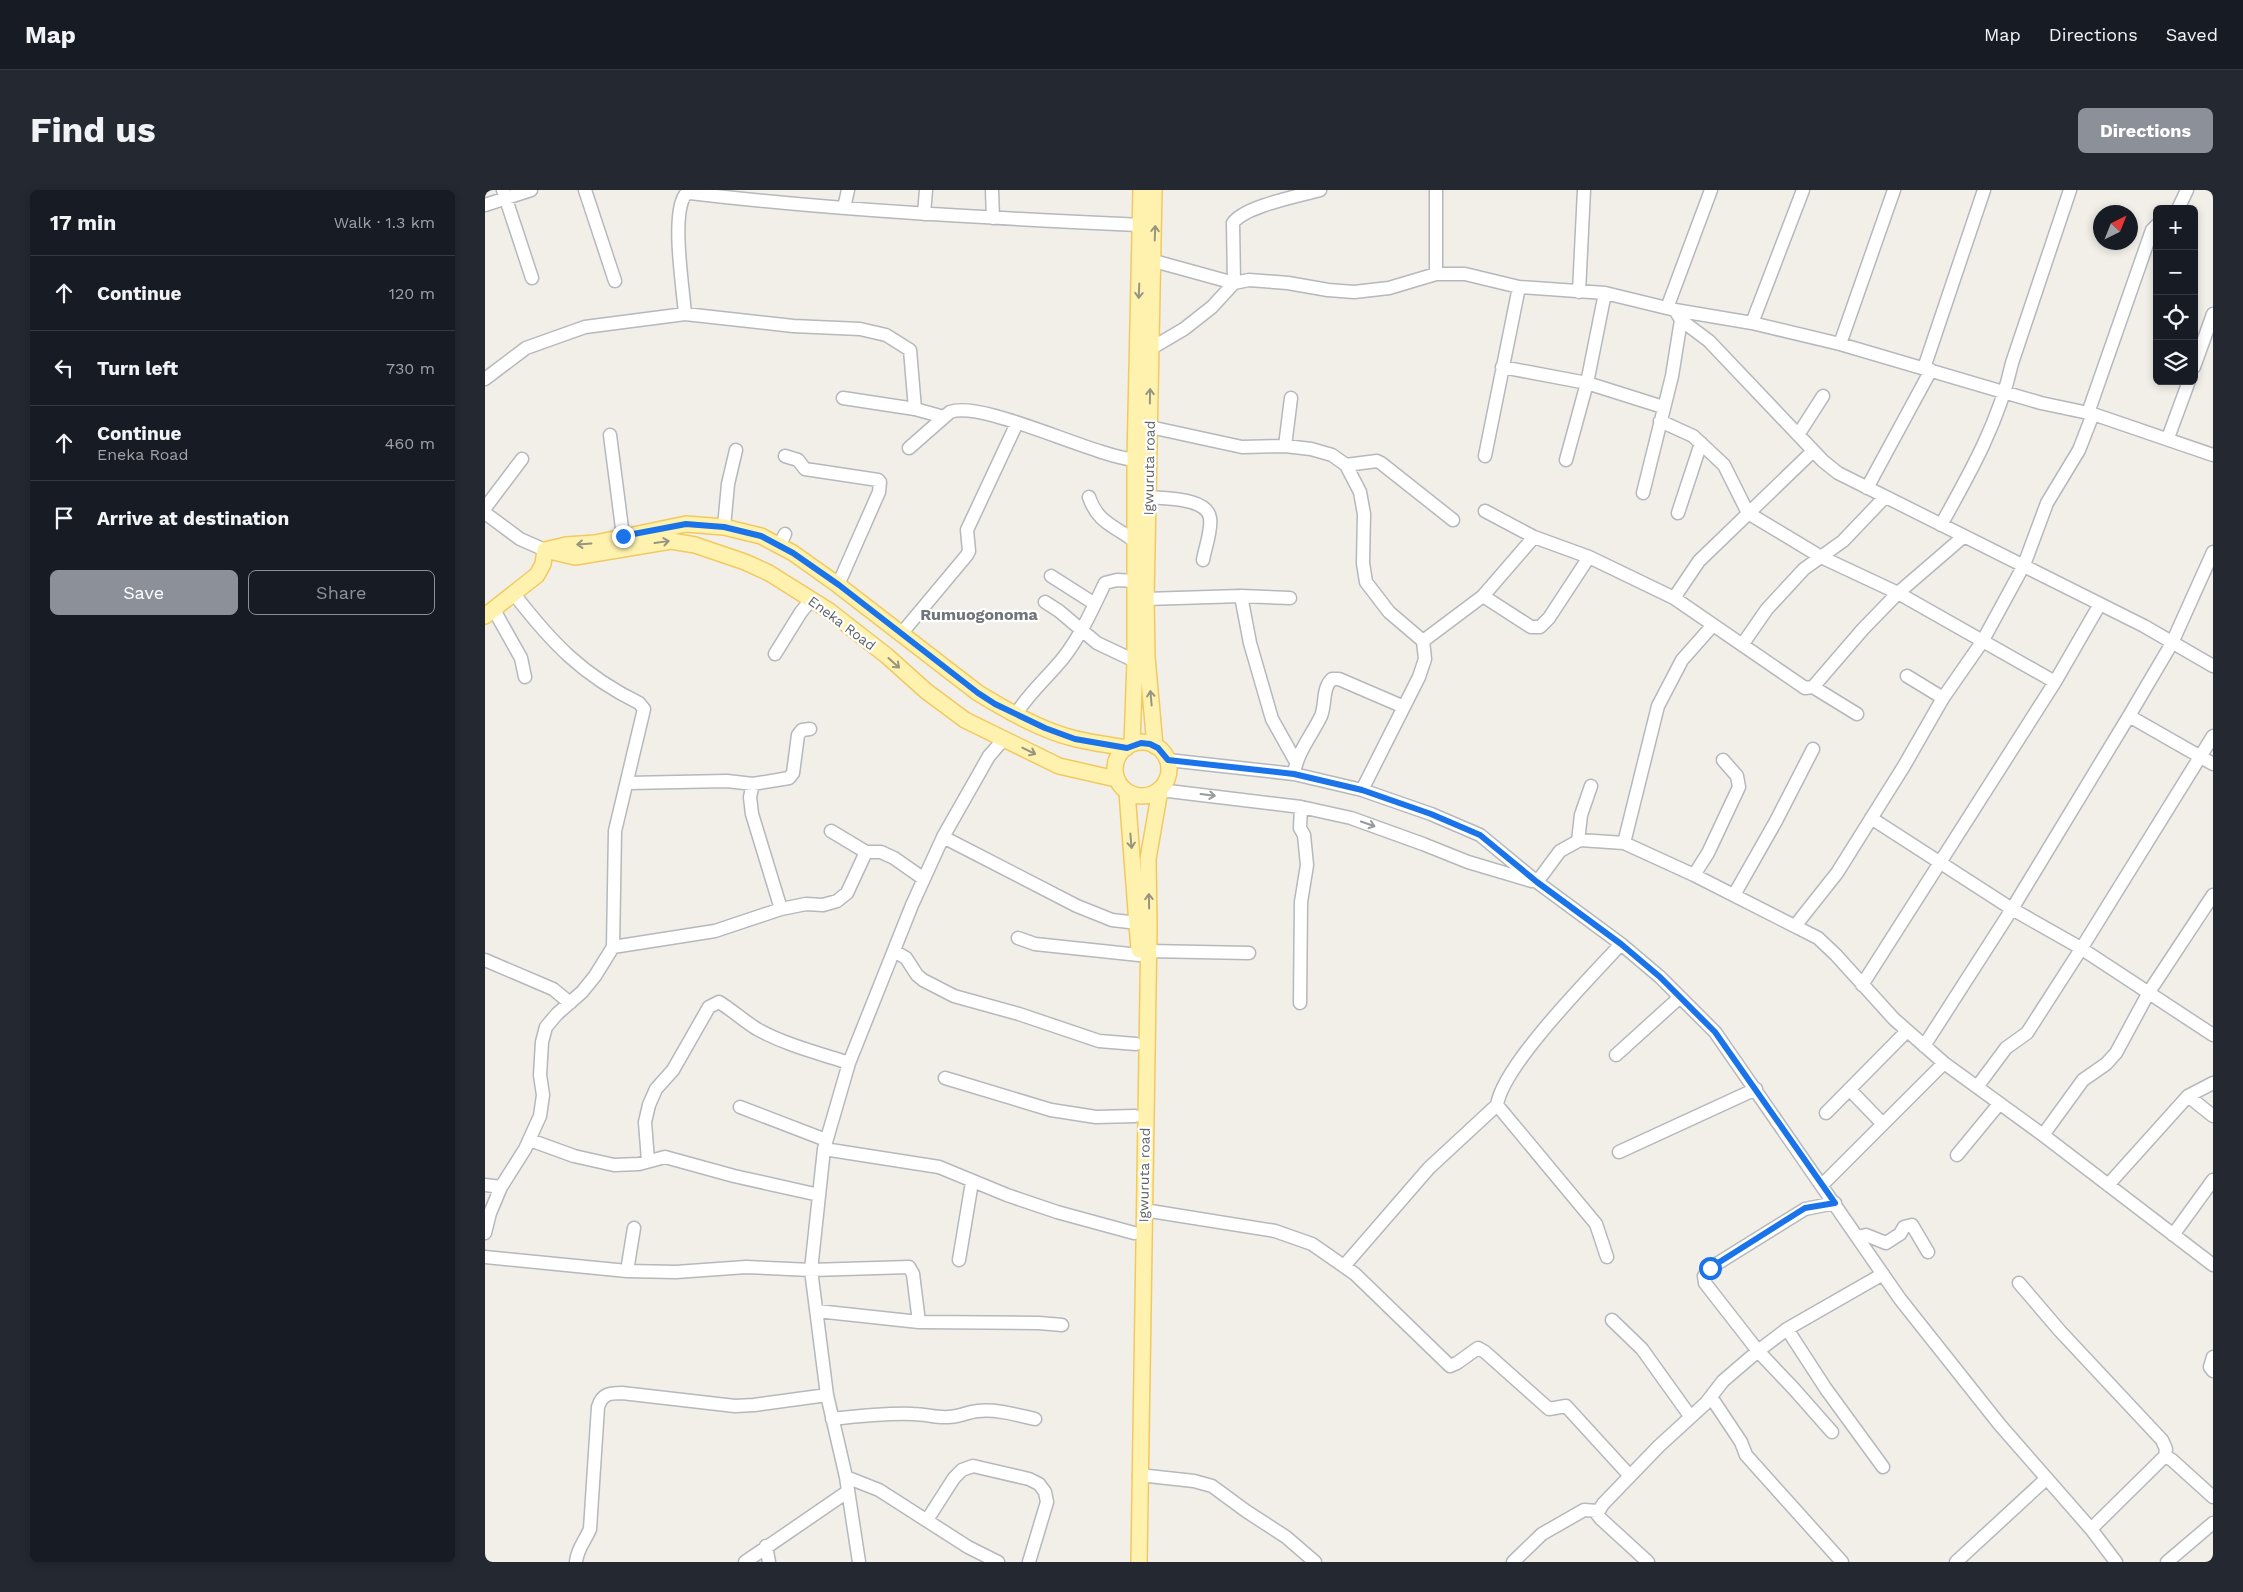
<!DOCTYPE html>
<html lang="en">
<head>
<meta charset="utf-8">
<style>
	body { margin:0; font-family:"Work Sans",sans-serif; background:#242831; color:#f1f3f6 }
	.controls { position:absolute; right:15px; top:15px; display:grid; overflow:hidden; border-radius:8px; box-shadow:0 2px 8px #0003 }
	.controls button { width:45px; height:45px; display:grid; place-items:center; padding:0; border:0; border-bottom:1px solid #363941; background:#171b24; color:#f1f3f6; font:25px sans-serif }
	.compass { position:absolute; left:1608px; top:15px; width:45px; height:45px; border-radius:50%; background:#171b24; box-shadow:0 2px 8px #0003; rotate:43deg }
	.stop { position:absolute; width:15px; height:15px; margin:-11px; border:4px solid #1a73e8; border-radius:50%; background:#fff }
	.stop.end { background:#1a73e8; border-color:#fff; box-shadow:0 1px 5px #0008 }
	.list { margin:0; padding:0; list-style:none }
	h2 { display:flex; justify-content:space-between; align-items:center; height:65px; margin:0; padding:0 20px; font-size:21px }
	h2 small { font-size:16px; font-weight:400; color:#9ea1a6 }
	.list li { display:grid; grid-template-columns:32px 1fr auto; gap:15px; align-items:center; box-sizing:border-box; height:75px; padding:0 20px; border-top:1px solid #363941 }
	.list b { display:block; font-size:19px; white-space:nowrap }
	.list p { margin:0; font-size:16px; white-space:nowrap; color:#9ea1a6 }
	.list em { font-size:16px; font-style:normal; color:#9ea1a6 }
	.actions { display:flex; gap:10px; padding:15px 20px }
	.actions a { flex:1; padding:11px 0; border:1px solid #8c9099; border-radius:8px; text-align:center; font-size:18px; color:#8c9099 }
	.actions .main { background:#8c9099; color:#fff }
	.icon { flex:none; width:28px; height:28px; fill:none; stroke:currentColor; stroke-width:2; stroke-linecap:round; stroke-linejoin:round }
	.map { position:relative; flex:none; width:1728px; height:1372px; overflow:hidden; border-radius:8px }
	header { display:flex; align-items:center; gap:30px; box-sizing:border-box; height:70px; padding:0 25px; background:#171b24; border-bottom:1px solid #363941 }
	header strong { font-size:24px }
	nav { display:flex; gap:28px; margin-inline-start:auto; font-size:18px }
	.intro { display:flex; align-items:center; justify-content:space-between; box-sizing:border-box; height:120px; padding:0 30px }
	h1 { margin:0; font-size:35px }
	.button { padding:12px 22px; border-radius:8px; background:#8c9099; color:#fff; font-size:18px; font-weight:700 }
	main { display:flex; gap:30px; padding:0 30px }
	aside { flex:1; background:#171b24; border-radius:8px; box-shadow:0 2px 8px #0003 }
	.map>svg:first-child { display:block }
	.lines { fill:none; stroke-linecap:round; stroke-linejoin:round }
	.minor-casing { stroke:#b5b8bc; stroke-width:15 }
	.major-casing { stroke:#f2c960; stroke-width:18 }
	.minor { stroke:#fff; stroke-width:12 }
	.major { stroke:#fff2af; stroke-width:15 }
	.oneway { stroke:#979581 }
	.oneway2 { stroke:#979a9d }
	.route { stroke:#1a73e8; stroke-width:6 }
	.labels { text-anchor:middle; stroke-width:4.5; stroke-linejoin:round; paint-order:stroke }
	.street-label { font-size:14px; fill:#5f6368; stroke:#fff }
	.quarter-label { font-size:16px; font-weight:bold; fill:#70757a; stroke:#fff }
</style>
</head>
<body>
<header>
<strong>Map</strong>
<nav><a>Map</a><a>Directions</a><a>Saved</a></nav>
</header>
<div class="intro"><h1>Find us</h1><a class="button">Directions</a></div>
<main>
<aside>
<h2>17 min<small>Walk · 1.3 km</small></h2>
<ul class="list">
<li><svg class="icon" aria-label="ahead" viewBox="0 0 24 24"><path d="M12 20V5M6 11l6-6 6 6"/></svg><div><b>Continue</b></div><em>120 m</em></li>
<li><svg class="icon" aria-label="left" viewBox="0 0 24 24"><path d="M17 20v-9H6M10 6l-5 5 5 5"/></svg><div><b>Turn left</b></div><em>730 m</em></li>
<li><svg class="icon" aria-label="ahead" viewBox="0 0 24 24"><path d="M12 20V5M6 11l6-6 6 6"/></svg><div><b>Continue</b><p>Eneka Road</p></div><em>460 m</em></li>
<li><svg class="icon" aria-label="arrive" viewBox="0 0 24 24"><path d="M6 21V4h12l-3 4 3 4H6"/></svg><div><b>Arrive at destination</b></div></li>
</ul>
<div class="actions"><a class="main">Save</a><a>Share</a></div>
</aside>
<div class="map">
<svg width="1728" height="1372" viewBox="0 0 1728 1372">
	<rect width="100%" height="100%" fill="#f1efe8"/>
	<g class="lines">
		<g class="minor-casing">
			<path id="minor" d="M18 0 47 88
				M100 0 130 91
				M507 0 508 28
				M951 0V84
				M0 15 46 0
				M359 18 363 0
				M1693 19 1702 0
				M439 24 441 0
				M669 71 749 93 748 33C760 16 814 6 835 0
				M1094 102 1099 0
				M1182 118 1226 0
				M1190 120 1196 130 1224 151 1338 271 1353 283 1659 436 1728 476
				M200 124C198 97 186 26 200 5L205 3C355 21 506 28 656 35
				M1267 133 1318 0
				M1355 154 1409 0
				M665 159 699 139 727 117 749 93 764 90 803 93 843 100 869 102 904 98 951 84H980L1034 97 1120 103 1190 120 1267 133 1355 154 1556 213 1608 224 1728 265
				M1017 177 1102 193 1178 217
				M1709 177 1728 124
				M1439 178 1499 0
				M0 189 41 158 100 137 200 124 308 136 375 139 401 145 425 160 430 219 459 227
				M358 208 430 219
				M1603 223 1667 40 1672 35
				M1175 231 1208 246 1239 275 1263 323 1336 367 1413 403 1570 492
				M665 237 757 257 800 256 826 259 847 265 861 275 875 302 879 324 878 373 881 392 904 422 938 451
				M125 245 138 346
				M1313 245 1338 206
				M1683 248 1704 191
				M800 256 806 208
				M424 258 465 222C498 210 605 265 650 270
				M300 266 313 270 320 279 393 290 395 292 394 302 353 395
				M1000 266 1034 97
				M1081 270 1102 193 1120 103
				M861 275 892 271 896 273 968 330
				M1382 298 1446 180
				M1158 303 1187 186 1196 130
				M604 307C613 334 631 336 652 353
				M663 307C679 309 722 307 725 328 727 340 720 358 718 370
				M0 318 37 269
				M1000 321 1049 347 1104 367 1189 408 1320 498 1328 497 1378 439 1413 403 1478 347
				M0 323 35 349 60 360
				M1193 323 1216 253
				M1456 335C1485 283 1514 232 1527 173L1585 0
				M239 337 243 294 251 260
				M294 356 300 344
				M566 386 610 414
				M756 406 765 453 787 529 811 572
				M998 406 1046 437H1055L1064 428 1104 367
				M1189 408 1214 371 1328 261
				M661 409 756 406 805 408
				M560 412 574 421 612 453 650 471
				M9 420 36 468 40 487
				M416 444 482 365 484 361 482 340 532 233
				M1257 455 1282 419 1319 379 1358 351 1400 307
				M290 464 316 422 327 409
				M1422 486 1458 508
				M1328 497 1372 524
				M531 524C544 503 563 487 579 467 596 445 608 418 620 393L632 390 651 391
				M1644 526 1728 574
				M683 570 809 584 877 600 946 624 995 645 1052 692 1136 754 1175 787 1230 842 1415 1109 1515 1235 1606 1339 1631 1372
				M809 584C812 562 827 545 836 526 841 514 837 498 847 489H854L919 517
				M143 593 242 591 268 594 304 588 308 583 313 545 317 540 325 539
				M268 594 265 607 267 624 296 719
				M675 600 816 617 866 628 938 654 983 672 1047 691
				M877 600 934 487 940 469 938 451 998 406 1049 347
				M1386 628 1527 719 1594 757 1728 845
				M346 641 381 662H396L409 668 439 689
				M458 647 592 716 627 730 653 733
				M1093 651 1096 625 1106 596
				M1139 653 1173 516 1197 470 1228 435
				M1209 685 1223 663 1254 597 1252 586 1238 570
				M1052 692 1075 661 1095 650 1139 653 1209 685 1333 748 1351 765 1409 829 1459 873 1558 945 1728 1075
				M1249 705 1291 631 1328 559
				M1310 736 1352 683 1419 576 1458 508 1497 452 1539 375 1562 313 1594 260 1608 224
				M533 748 550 754 654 765
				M128 757 230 741 296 719 321 714 338 715 352 711 362 703 381 662
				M409 761 421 768 432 785 438 790 469 806 534 824 614 851 651 854
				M663 761 764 763
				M0 770 68 799 85 813
				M1377 795 1570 492 1615 414
				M815 813 816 712 822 675 819 645 815 638 816 617
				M1439 856 1527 719 1644 526 1687 453 1728 362
				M1131 865 1195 807
				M460 888 566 920 611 927 650 926
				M1492 897 1521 858 1542 843 1596 759 1728 546
				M1365 900 1397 933
				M1703 906 1728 926
				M255 917 341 950
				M1341 923 1422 841
				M1558 945 1598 890 1621 874 1631 863 1664 802 1728 705
				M45 950 89 966 129 975 154 974 180 967 249 986 334 1005
				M339 959 454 977 522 1005 572 1022 649 1043
				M1134 962 1271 899
				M1472 965 1514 914
				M163 971 160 932 164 915 171 899 188 880 224 817 234 812C247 820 259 831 272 839 301 855 333 863 364 873
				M0 995 16 997
				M1337 995 1459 873
				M1623 995 1703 906 1728 893
				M659 1020 790 1041 827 1054 870 1084 965 1176 972 1173 993 1158 1000 1162 1064 1219 1081 1216 1145 1286
				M0 1043 5 1023 16 997 40 959 55 926 58 905 55 885 57 852 61 837 72 824 97 802 110 786 128 757 130 641 159 519 154 513C97 485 67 453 29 404
				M1688 1045 1728 990
				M1373 1047 1381 1045 1401 1053 1415 1044 1419 1037 1427 1035 1443 1062
				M0 1067 142 1081 191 1082 261 1077 326 1080 424 1077 428 1084 434 1132
				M1122 1067 1111 1034 1012 915C1018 875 1106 787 1136 754
				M474 1070 487 992
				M859 1076 944 978 1012 915
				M142 1081 149 1038
				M1534 1093 1575 1141 1677 1250 1681 1259 1680 1266 1606 1339
				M332 1121 434 1132 554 1133 577 1135
				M1127 1130 1157 1159 1205 1226
				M1302 1139 1341 1199 1398 1277
				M1728 1167 1725 1177 1728 1181
				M1226 1207 1256 1252 1261 1265 1357 1372
				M347 1229C374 1226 401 1223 428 1224 440 1224 452 1228 463 1227 474 1227 482 1222 493 1221 512 1219 532 1225 550 1229
				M1347 1242 1309 1199 1273 1161 1220 1093 1219 1086 1225 1078 1320 1019 1350 1013
				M1680 1266 1687 1270 1728 1307
				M654 1285 709 1291 727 1296 761 1321 801 1347 830 1372
				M361 1287 394 1300 483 1357 513 1372
				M442 1330 469 1288 477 1280 488 1276 544 1289 554 1294 560 1302 562 1312 544 1372
				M281 1356 284 1372
				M91 1372C92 1359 100 1351 105 1339L113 1217C117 1204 124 1203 137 1203L250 1216 269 1215 342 1205
				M260 1372 362 1302
				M374 1372 361 1287 342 1205 326 1080 339 959 364 873 427 715 458 647 504 566 518 550
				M1028 1372 1057 1344 1099 1320 1113 1321
				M1163 1372 1116 1329 1112 1324 1118 1314 1174 1256 1221 1213 1238 1191 1273 1161 1302 1139 1398 1084
				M1471 1372 1561 1289
				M1682 1372 1728 1333"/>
		</g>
		<g class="major-casing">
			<path id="major" d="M669 0 661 409 662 467 670 556
				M60 360 81 355 110 353 201 334 239 337 276 346 308 363 353 395 493 503C523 521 557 541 591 549 608 553 625 555 641 558
				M64 361 90 367 186 351 210 355 260 372 284 383 343 420 402 466 441 501 480 530 574 576 631 589
				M0 426 52 385 58 374 60 360
				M630 579a27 27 0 1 1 54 0a27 27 0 1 1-54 0Z
				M647 554 650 471V270L656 0
				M642 602 654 760
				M654 1372 664 737 663 669 675 600"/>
		</g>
		<use href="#minor" class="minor"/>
		<use href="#major" class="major"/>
	</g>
	<defs><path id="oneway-shaft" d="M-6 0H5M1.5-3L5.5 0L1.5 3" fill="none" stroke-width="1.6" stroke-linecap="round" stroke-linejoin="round" transform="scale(1.25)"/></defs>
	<g class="oneway">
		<use href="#oneway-shaft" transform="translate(670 43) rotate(-88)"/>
		<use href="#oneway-shaft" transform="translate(654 101) rotate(92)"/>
		<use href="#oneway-shaft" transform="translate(665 206) rotate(-89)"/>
		<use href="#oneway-shaft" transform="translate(177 352) rotate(-8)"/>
		<use href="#oneway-shaft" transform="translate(99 354) rotate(176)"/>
		<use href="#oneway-shaft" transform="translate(409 473) rotate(42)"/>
		<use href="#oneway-shaft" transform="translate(666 508) rotate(-95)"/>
		<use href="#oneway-shaft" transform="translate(544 561) rotate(26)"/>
		<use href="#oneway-shaft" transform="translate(646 651) rotate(85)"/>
		<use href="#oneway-shaft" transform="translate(664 711) rotate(-91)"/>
	</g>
	<g class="oneway2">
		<use href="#oneway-shaft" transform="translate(723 605) rotate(7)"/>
		<use href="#oneway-shaft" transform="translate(883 634) rotate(19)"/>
	</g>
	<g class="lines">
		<path class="route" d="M138 346 201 334 239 337 276 346 308 363 354 395 493 503 510 514 560 538 590 549 642 558 656 553 665 554 673 558 683 570 809 584 877 600 946 624 995 645 1052 692 1136 754 1175 787 1230 842 1350 1013 1320 1018 1225 1078"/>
	</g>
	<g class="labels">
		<g class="street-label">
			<text transform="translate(664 278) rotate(-89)" y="5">Igwuruta road</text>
			<text transform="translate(357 433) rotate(37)" y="5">Eneka Road</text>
			<text transform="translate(659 985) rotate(-89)" y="5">Igwuruta road</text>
		</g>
		<g class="quarter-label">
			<text x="494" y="430">Rumuogonoma</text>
		</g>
	</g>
</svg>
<div class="controls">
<button>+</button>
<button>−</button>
<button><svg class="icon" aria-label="locate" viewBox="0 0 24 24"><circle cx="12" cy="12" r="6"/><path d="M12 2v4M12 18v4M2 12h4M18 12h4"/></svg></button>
<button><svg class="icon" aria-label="layers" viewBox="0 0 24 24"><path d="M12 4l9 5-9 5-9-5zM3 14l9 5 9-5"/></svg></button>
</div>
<svg class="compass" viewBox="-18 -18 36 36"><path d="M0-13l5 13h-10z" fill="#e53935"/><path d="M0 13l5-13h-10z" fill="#9ea1a6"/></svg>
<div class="stop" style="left:1225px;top:1078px"></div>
<div class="stop end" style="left:138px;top:346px"></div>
</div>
</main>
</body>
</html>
